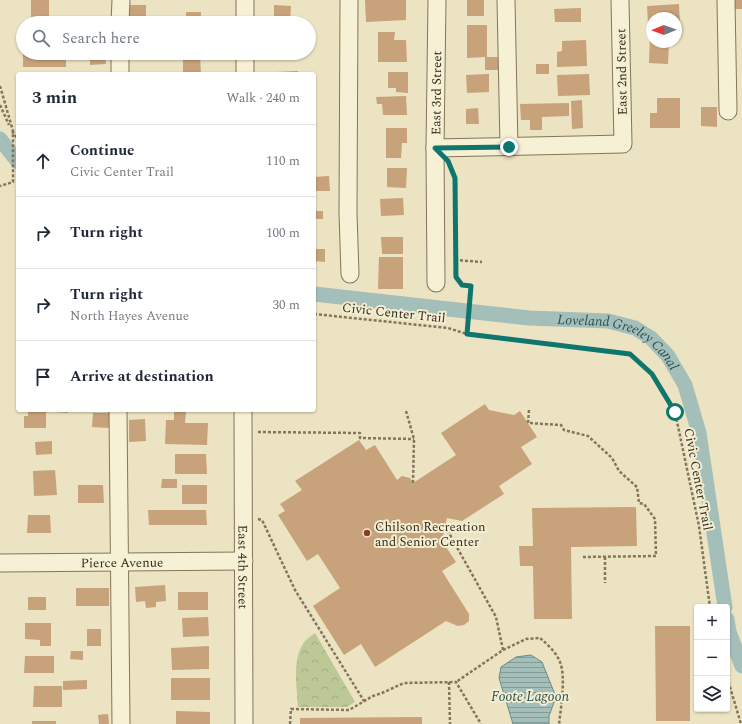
<!DOCTYPE html>
<html lang="en">
<head>
<meta charset="utf-8">
<style>
	body { margin:0; font-family:Spectral,serif; background:#f2f2f3; color:#1f2937 }
	.controls { position:absolute; right:12px; bottom:12px; display:grid; overflow:hidden; border-radius:4px; box-shadow:0 1px 3px #0004 }
	.controls button { width:36px; height:36px; display:grid; place-items:center; padding:0; border:0; border-bottom:1px solid #e0e1e3; background:#fff; color:#1f2937; font:20px sans-serif }
	.compass { position:absolute; left:646px; top:12px; width:36px; height:36px; border-radius:50%; background:#fff; box-shadow:0 1px 3px #0004; rotate:269deg }
	.stop { position:absolute; width:12px; height:12px; margin:-9px; border:3px solid #0f766e; border-radius:50%; background:#fff }
	.stop.end { background:#0f766e; border-color:#fff; box-shadow:0 1px 4px #0008 }
	.list { margin:0; padding:0; list-style:none }
	h2 { display:flex; justify-content:space-between; align-items:center; height:52px; margin:0; padding:0 16px; font-size:17px }
	h2 small { font-size:13px; font-weight:400; color:#747a83 }
	.list li { display:grid; grid-template-columns:26px 1fr auto; gap:12px; align-items:center; box-sizing:border-box; height:72px; padding:0 16px; border-top:1px solid #e0e1e3 }
	.list b { display:block; font-size:15px; white-space:nowrap }
	.list p { margin:0; font-size:13px; white-space:nowrap; color:#747a83 }
	.list em { font-size:13px; font-style:normal; color:#747a83 }
	.icon { flex:none; width:22px; height:22px; fill:none; stroke:currentColor; stroke-width:2; stroke-linecap:round; stroke-linejoin:round }
	.map { position:relative; flex:none; width:742px; height:724px; overflow:hidden }
	.search { position:absolute; background:#fff; box-shadow:0 1px 3px #0004; left:16px; top:16px; width:300px; height:44px; display:flex; align-items:center; gap:10px; box-sizing:border-box; padding:0 14px; border-radius:22px; color:#747a83; font-size:15px }
	.panel { position:absolute; background:#fff; box-shadow:0 1px 3px #0004; left:16px; top:72px; width:300px; height:340px; border-radius:4px }
	.map>svg:first-child { display:block }
	.forest { fill:url(#forest-crowns) }
	.water { fill:url(#water-rules); stroke:#6c8b87 }
	.lines { fill:none; stroke-linecap:round; stroke-linejoin:round }
	.canal { stroke:#a4beb9; stroke-width:15 }
	.building { fill:#c7a27a }
	.minor-casing { stroke:#84755b; stroke-width:19 }
	.path { stroke:#84755b; stroke-width:2.5; stroke-dasharray:3 2; stroke-linecap:butt }
	.minor { stroke:#f6f0d5; stroke-width:17 }
	.route { stroke:#0f766e; stroke-width:5 }
	.poi-dot { fill:#8f382e; stroke:#f3edd2; stroke-width:1.5 }
	.labels { text-anchor:middle; stroke-width:4; stroke-linejoin:round; paint-order:stroke }
	.street-label { font-size:13px; fill:#352b1e; stroke:#f3edd2 }
	.poi-label { font-size:13px; fill:#352b1e; stroke:#f3edd2; text-anchor:start }
	.water-label { font-size:14px; font-style:italic; fill:#2e5253; stroke:#f3edd2 }
</style>
</head>
<body>
<div class="map">
<svg width="742" height="724" viewBox="0 0 742 724">
	<defs>
		<pattern id="forest-crowns" width="20" height="18" patternUnits="userSpaceOnUse"><rect width="20" height="18" fill="#bdc897"/><path d="M2 6a3 3 0 1 1 6 0M12 15a3 3 0 1 1 6 0" fill="none" stroke="#a3ac82"/></pattern>
		<pattern id="water-rules" width="6" height="5" patternUnits="userSpaceOnUse"><rect width="6" height="5" fill="#a4beb9"/><path d="M0 2.5h6" fill="none" stroke="#869b96"/></pattern>
	</defs>
	<rect width="100%" height="100%" fill="#ebe3c2"/>
	<path class="forest" d="M315 633 355 702 347 707H298C297 687 292 662 303 644 305 640 311 636 315 633Z"/>
	<path class="water" d="M531 655 542 662 556 697 549 716V724H513L499 678 501 667 516 657Z"/>
	<g class="lines">
		<g class="canal">
			<path d="M0 139 18 162"/>
			<path id="s1" d="M314 294 529 318 608 321 635 328 651 338 668 356 685 385 699 433 725 607"/>
			<path d="M727 619 729 632 742 666"/>
		</g>
	</g>
	<path class="building" d="M31 0H49V17H31Z
		M365 0H406V20L366 22Z
		M467 0H484V16H467Z
		M732 0H742V9H732Z
		M679 4 680 26H676V18H652V24H648L647 6Z
		M129 5H146V23H129Z
		M274 5 291 6 290 22 274 21Z
		M581 8V22H555L554 9Z
		M186 12H201V23H172V20H186Z
		M90 20H106V23H90Z
		M467 25H487V57H502V70H485V57L467 58Z
		M378 32H395L394 40H406L407 62H378Z
		M650 35H652V42H669L668 64 649 63Z
		M586 40 587 66 557 67V52L562 51V41Z
		M23 53H66V67H23Z
		M90 53H105L106 64 90 65Z
		M200 55 201 74H183V56Z
		M536 64H549V74H536Z
		M298 71V74H276V72Z
		M388 72H408V93L396 92V88H388Z
		M489 74V92L467 93 466 75Z
		M589 74 590 95 558 96 557 75Z
		M406 96 407 115H383L382 104H377L376 97Z
		M657 98H680V128H650V113H657Z
		M582 100 583 128 572 129 571 101Z
		M569 103V116L542 117V130H530V120H521L520 104Z
		M701 107H717V127L701 126Z
		M478 108 479 124H466V109Z
		M386 128H407V143H402L401 158H386Z
		M387 168H407L406 188 387 187Z
		M329 176 330 191H314V177Z
		M403 198 404 215 381 216 380 199Z
		M314 211H323V219H314Z
		M381 237H403V254H382Z
		M314 249H325V262L314 261Z
		M379 257H403V289H378Z
		M485 404 489 410 514 415 520 411 537 437 521 447 532 464 499 486 504 494 462 521 447 518 442 541 456 562 442 571 469 614V621L464 625 458 626 446 621 375 667 361 644 344 655 313 606 340 588 318 554 307 561 278 515 285 511 280 504 302 490 295 481 359 440 366 450 375 445 397 480 402 476 410 478 413 483 456 455 441 433Z
		M28 410H46V428H24V416H28Z
		M54 410H68V413L54 412Z
		M165 410H179V411L186 412 185 423H208L207 445 165 444 166 420H174V412H165Z
		M93 413H110L109 428 92 427Z
		M145 419 146 441 129 442V420Z
		M52 441V454L36 455 35 442Z
		M175 454H206L207 474H175Z
		M55 470 57 495 34 496 33 471Z
		M162 479H177V488H161Z
		M78 485H103L104 503H78Z
		M182 485H207V504H182Z
		M636 507 637 546 571 547 572 619H534L533 566H520L519 546H533L532 508Z
		M148 510H206L207 525H149Z
		M28 515H50L51 533H27Z
		M165 585 166 601 156 602V607L146 608 145 601 136 602 135 587Z
		M76 588H109V606H76Z
		M178 592H208V610H178Z
		M28 597H46V610H28Z
		M208 617 209 636 183 637 182 618Z
		M25 623H51V646H40V640L25 639Z
		M655 626H690V721H656Z
		M87 629H101V646H87Z
		M209 646V669L172 670 171 648Z
		M71 651H83V660L70 659Z
		M25 656H54V673H24Z
		M171 678H210V700H171Z
		M87 680V689L63 690V681Z
		M34 686H62V707H33Z
		M176 711 210 712V724H176Z
		M108 714 109 724H99L98 715Z
		M422 717V724H300V718Z
		M32 721H56V724H32Z"/>
	<g class="lines">
		<g class="minor-casing">
			<g id="minor">
				<path d="M349 0 348 213 350 274"/>
				<path d="M506 0 509 147"/>
				<path d="M726 0 728 111"/>
				<path d="M120 23 121 0"/>
				<path d="M245 23V0"/>
				<path d="M120 74V53"/>
				<path d="M245 74V53"/>
				<path d="M435 148 623 144 620 0"/>
				<path id="s2" d="M436 283 435 148 437 0"/>
				<path d="M118 410 121 724"/>
				<path id="s3" d="M243 410 244 724"/>
				<path id="s4" d="M0 563 244 561"/>
			</g>
		</g>
		<path class="path" d="M0 86 13 131V182L0 186
			M0 105 9 125
			M12 131 18 139
			M451 168 455 178V277L462 285 471 286 467 334
			M455 260 482 262
			M314 314 448 328 467 334 630 354 652 374 675 412 699 526 710 607
			M529 410 528 423 561 425 564 430 588 436 612 458 619 471 637 487 639 503 644 504 655 519 656 556 582 557
			M406 411 414 439 413 483
			M258 432 360 433V438L414 439
			M258 519 262 520 295 590 364 701
			M445 526 496 617 503 650 456 682
			M605 557V583
			M503 650 526 639 540 638C547 644 556 652 560 662 566 677 561 707 559 724
			M727 677 741 724
			M449 682 450 724
			M290 724 291 709 349 710 373 696 382 693 404 683 456 682 481 724"/>
		<use href="#minor" class="minor"/>
	</g>
	<g class="lines">
		<path class="route" d="M509 147 435 148 448 161 455 178 456 277 462 285 471 286 467 334 630 354 652 374 675 412"/>
	</g>
	<circle class="poi-dot" cx="367" cy="533" r="4"/>
	<g class="labels">
		<g class="street-label">
			<text transform="translate(621 72) rotate(-91)" y="5">East 2nd Street</text>
			<text dy="5" stroke="none"><textPath href="#s2" startOffset="190">East 3rd Street</textPath></text>
			<text transform="translate(394 312) rotate(6)" y="5">Civic Center Trail</text>
			<text transform="translate(699 479) rotate(79)" y="5">Civic Center Trail</text>
			<text dy="5" stroke="none"><textPath href="#s4" startOffset="122">Pierce Avenue</textPath></text>
			<text dy="5" stroke="none"><textPath href="#s3" startOffset="157">East 4th Street</textPath></text>
		</g>
		<g class="poi-label">
			<text x="375" y="531">Chilson Recreation<tspan x="375" dy="15">and Senior Center</tspan></text>
		</g>
		<g class="water-label">
			<text dy="5" stroke="none"><textPath href="#s1" startOffset="313">Loveland Greeley Canal</textPath></text>
			<text x="530" y="701">Foote Lagoon</text>
		</g>
	</g>
</svg>
<div class="controls">
<button>+</button>
<button>−</button>
<button><svg class="icon" aria-label="layers" viewBox="0 0 24 24"><path d="M12 4l9 5-9 5-9-5zM3 14l9 5 9-5"/></svg></button>
</div>
<svg class="compass" viewBox="-18 -18 36 36"><path d="M0-13l5 13h-10z" fill="#e53935"/><path d="M0 13l5-13h-10z" fill="#747a83"/></svg>
<div class="stop" style="left:675px;top:412px"></div>
<div class="stop end" style="left:509px;top:147px"></div>
<div class="search"><svg class="icon" aria-label="search" viewBox="0 0 24 24"><circle cx="10" cy="10" r="6"/><path d="M15 15l6 6"/></svg>Search here</div>
<section class="panel">
<h2>3 min<small>Walk · 240 m</small></h2>
<ul class="list">
<li><svg class="icon" aria-label="ahead" viewBox="0 0 24 24"><path d="M12 20V5M6 11l6-6 6 6"/></svg><div><b>Continue</b><p>Civic Center Trail</p></div><em>110 m</em></li>
<li><svg class="icon" aria-label="right" viewBox="0 0 24 24"><path d="M7 20v-9h11M14 6l5 5-5 5"/></svg><div><b>Turn right</b></div><em>100 m</em></li>
<li><svg class="icon" aria-label="right" viewBox="0 0 24 24"><path d="M7 20v-9h11M14 6l5 5-5 5"/></svg><div><b>Turn right</b><p>North Hayes Avenue</p></div><em>30 m</em></li>
<li><svg class="icon" aria-label="arrive" viewBox="0 0 24 24"><path d="M6 21V4h12l-3 4 3 4H6"/></svg><div><b>Arrive at destination</b></div></li>
</ul>
</section>
</div>
</body>
</html>
